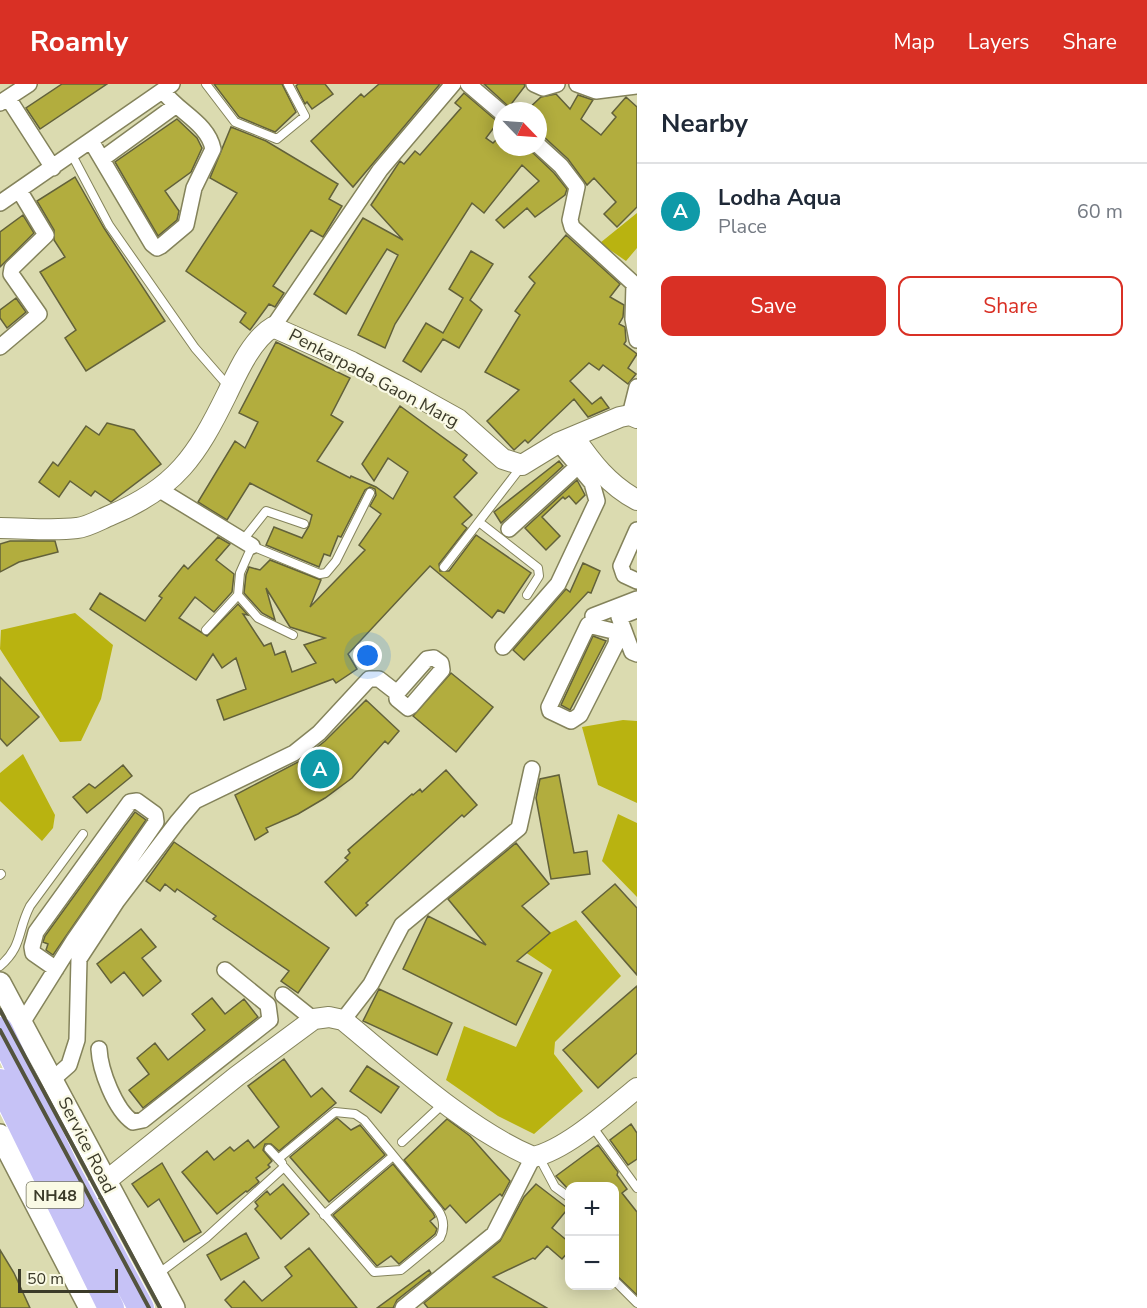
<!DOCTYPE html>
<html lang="en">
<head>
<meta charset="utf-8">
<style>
	body { margin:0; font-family:"Nunito Sans",sans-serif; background:#f2f2f3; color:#1f2937 }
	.controls { position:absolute; right:18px; bottom:18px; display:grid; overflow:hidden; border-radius:12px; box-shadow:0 3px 15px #0003 }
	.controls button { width:54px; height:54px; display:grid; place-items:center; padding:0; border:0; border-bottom:2px solid #e0e1e3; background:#fff; color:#1f2937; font:30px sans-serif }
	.compass { position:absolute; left:493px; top:18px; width:54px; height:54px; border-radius:50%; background:#fff; box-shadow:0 3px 15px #0003; rotate:115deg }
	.scale { position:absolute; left:18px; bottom:15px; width:100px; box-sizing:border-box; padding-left:6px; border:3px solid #3b3a29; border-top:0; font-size:16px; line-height:21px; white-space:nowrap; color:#3b3a29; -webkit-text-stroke:4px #fafae5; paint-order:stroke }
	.you { position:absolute; left:368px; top:572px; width:21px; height:21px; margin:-15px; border:4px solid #fff; border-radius:50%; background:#1a73e8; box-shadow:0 0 0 9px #1a73e833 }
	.badge { display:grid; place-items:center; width:39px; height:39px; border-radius:50%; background:#d93025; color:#fff; font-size:20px; font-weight:700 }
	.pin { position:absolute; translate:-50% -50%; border:3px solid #fff; box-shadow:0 2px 6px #0006 }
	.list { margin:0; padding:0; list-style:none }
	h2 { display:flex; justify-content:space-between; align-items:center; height:78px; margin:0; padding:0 24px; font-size:26px }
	h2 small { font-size:20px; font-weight:400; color:#747a83 }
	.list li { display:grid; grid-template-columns:39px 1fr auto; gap:18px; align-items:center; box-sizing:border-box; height:96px; padding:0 24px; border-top:2px solid #e0e1e3 }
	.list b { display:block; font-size:22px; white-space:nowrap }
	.list p { margin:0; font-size:20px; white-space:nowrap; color:#747a83 }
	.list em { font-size:20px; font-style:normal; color:#747a83 }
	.actions { display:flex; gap:12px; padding:18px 24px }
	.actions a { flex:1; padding:14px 0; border:2px solid #d93025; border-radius:12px; text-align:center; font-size:21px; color:#d93025 }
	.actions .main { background:#d93025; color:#fff }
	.map { position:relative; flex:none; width:637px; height:1224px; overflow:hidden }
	header { display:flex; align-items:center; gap:36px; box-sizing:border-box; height:84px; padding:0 30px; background:#d93025; color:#fff }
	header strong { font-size:28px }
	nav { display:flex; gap:33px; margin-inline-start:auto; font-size:21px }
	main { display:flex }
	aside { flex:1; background:#fff }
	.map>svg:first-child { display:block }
	.green { fill:#b9b310 }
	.building { fill:#b2ad3e; stroke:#62613a; stroke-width:1.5 }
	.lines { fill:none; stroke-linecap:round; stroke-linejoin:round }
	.service-casing { stroke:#84835b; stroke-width:10 }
	.minor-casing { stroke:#84835b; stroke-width:18 }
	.tertiary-casing { stroke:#84835b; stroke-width:22 }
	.secondary-casing { stroke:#84835b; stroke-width:24 }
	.trunk-casing { stroke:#fff; stroke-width:28 }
	.service { stroke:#fff; stroke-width:8 }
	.minor { stroke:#fff; stroke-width:15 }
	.tertiary { stroke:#fff; stroke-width:20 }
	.secondary { stroke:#fff; stroke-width:21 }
	.trunk { stroke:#c6c2f6; stroke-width:26 }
	.rail { stroke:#53533e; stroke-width:4 }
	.labels { text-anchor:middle; stroke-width:4.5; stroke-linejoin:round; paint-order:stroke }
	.shield { fill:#fafae5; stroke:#747461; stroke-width:1.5 }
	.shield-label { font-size:16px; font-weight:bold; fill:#3b3a29 }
	.street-label { font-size:18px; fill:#3b3a29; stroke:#fafae5 }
</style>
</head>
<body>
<header>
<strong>Roamly</strong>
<nav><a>Map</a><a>Layers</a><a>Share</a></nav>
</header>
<main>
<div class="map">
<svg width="637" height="1224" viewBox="0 0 637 1224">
	<rect width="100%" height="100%" fill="#dbdbb0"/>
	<path class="green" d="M637 129V164L626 177 600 159Z
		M75 529 113 561 101 615 81 657 60 658 0 565 1 546Z
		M623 636 637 637V719L598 701 582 643Z
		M23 670 55 731 53 744 42 757 0 717V689Z
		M618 730 637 739V813L602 777Z
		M576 836 621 892 555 958 554 970 583 1007 534 1050 498 1032 446 996 464 942 516 963 552 886 519 864Z"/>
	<path class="building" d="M62 0H107L40 45 26 24Z
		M214 0H282L296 28 275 48 239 33Z
		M298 0H325L333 10 312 25 307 18 305 20 296 2Z
		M379 0H440L353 103 311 57 361 10 364 13Z
		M484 0H524L525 2 509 23Z
		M464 9 498 38 486 54 493 59 502 50V63H517L525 70 530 66 554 89 567 105 565 111 535 133 527 124 504 144 496 136 539 97 522 81 484 129 472 119 395 240 385 264 358 251 398 171 387 165 346 230 314 210 363 134 403 156 371 121 400 77 404 80 415 67 420 71 461 24 455 19Z
		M556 10 570 25 578 11 593 16 581 35 601 51 616 33 612 29 626 13 637 23V123L617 143 604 130 616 118 594 94 587 101 568 75 545 54 538 51V27H526L541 13Z
		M177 35 197 54 202 64 191 88 165 107 179 127 177 136 158 152 115 78Z
		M231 43 266 57 338 100 329 115 342 122 323 153 311 146 273 202 284 209 275 223 269 220 250 246 240 238 246 229 186 187 237 109 210 94Z
		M75 93 104 144 165 237 86 287 65 254 76 246 40 188 65 173 54 156V146L37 117Z
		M23 131 34 149 0 183V148Z
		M566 151 620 200 610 213 624 221 623 233 619 240 625 243 626 257 624 260 637 270 628 284 636 290 628 300 603 281 599 286 589 279 570 297 592 320 601 313 609 324 588 333 574 315 528 359 525 356 514 366 487 337 519 306 485 288 520 231 515 227 535 199 529 193Z
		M471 167 493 180 470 216 482 226 459 264 443 255 421 288 403 277 426 239 443 249 463 214 449 205Z
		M16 214 26 228 7 244 0 234V226Z
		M276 258 350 294 331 331 343 338 317 377 350 394 351 392 376 403 393 415 408 388 388 374 374 397 362 380 400 322 467 371 463 376 477 389 454 413 472 431 462 440 467 444 439 480 440 487H449L476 451 531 489 504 529 498 526 492 534 430 482 348 570 357 585 336 599 333 595 224 636 217 616 246 605 236 574 222 584 213 570 196 596 90 525 100 509 145 537 162 514 159 512 184 481 188 485 218 453 230 460 216 476 234 490 232 508 214 528 195 513 179 534 207 552 238 520 248 531 243 530 264 562 271 559 275 571 285 567 292 588 316 579 304 561 325 554 290 543 266 504 275 536 262 529 244 509 246 491 249 483 260 486 270 476 321 496 310 523 365 466 359 461 381 430 370 422 376 411 375 405 370 403 365 406 341 453 338 452 330 472 324 470 319 483 266 461 274 443 302 454 309 442 312 431 250 399 227 436 198 418 235 357 245 364 258 338 239 329Z
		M107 339 134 346 161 380 111 418 95 407 91 412 70 397 59 413 39 398 53 378 58 382 86 342 99 351Z
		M559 377 563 382 501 439 494 428Z
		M577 396 585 411 576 420 569 412 565 415 563 413 542 433 560 452 546 466 525 444Z
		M10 457H55L58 468 19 478 0 488V460Z
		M583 479 600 487 591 509 588 508 524 576 513 566 566 505 570 508Z
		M593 552 606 557 570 626 561 621Z
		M451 589 493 623 456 668 413 632Z
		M0 593 39 633 7 662 0 654Z
		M366 616 399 647 388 660 385 657 352 694 325 714 298 730 266 744 268 748 255 756 235 711 300 677 325 657Z
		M123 681 132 692 87 729 73 713 89 700 95 704Z
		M446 686 477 721 464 733 462 731 366 819 368 821 356 832 325 798 348 776 345 774 350 769 348 766 412 710 413 711 420 705 422 708Z
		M559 691 574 769 587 767 590 790 551 795 536 714 540 695Z
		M135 728 146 736 53 871 46 866 48 860 43 858 45 852Z
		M174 758 329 864 298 909 281 897 289 887 213 835 216 832 177 805 175 808 165 800 160 807 146 797Z
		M516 759 549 800 522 822 550 849 517 877 542 889 516 941 403 885 428 832 486 861 448 815Z
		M615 800 637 824V891L582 828Z
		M141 845 156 863 142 874 161 897 143 912 124 888 111 899 97 880Z
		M637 902V969L598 1004 563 966Z
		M379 905 452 939 437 971 363 937Z
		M212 914 225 930 244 915 258 933 143 1024 129 1006 149 990 137 974 155 959 168 976 205 946 192 930Z
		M284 975 311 1013 322 1004 336 1019 279 1067 271 1060H265L263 1066 272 1077 268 1081 270 1083 256 1094 259 1098 247 1108 246 1107 217 1130 182 1088 207 1067 214 1076 230 1063 234 1067 248 1056 254 1064 279 1043 248 1002Z
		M367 982 399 1003 381 1029 350 1007Z
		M337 1034 351 1046 360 1041 385 1071 329 1118 290 1073Z
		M447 1035 470 1052 510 1097 502 1112 500 1110 466 1139 450 1121 445 1126 404 1076Z
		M631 1040 637 1049V1075L628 1081 610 1056Z
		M598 1061 618 1088 617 1091 627 1105 622 1109 637 1128V1211L615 1190V1102H570L568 1105 556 1092Z
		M162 1079 201 1148 184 1158 159 1115 148 1123 132 1100Z
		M393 1080 433 1129 435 1133 430 1137 437 1145 435 1150 399 1180 391 1172 377 1182 333 1131Z
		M283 1100 309 1130 281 1155 255 1125 258 1122 255 1118 267 1107 270 1111Z
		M536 1100 566 1123V1127L552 1144 570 1159V1166L562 1175 547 1162 535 1175 533 1174 493 1193 547 1224H428L424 1219 500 1157 524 1113Z
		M246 1149 259 1174 221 1196 207 1171Z
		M309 1164 357 1224H232L225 1216 244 1197 262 1217 292 1192 285 1183Z
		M0 1166 14 1189 30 1224H0Z
		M429 1186 431 1189 397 1216 393 1224H377Z"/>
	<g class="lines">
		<g class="service-casing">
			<path id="service" d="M206 0 235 38 277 55 305 32 288 0
				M72 71 109 141 195 264 229 303
				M479 438 538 484 539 492 527 511
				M243 456 266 427 304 440
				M444 483 521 383
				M206 546 238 511
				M293 551 258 534 238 511 240 489 252 462 320 490 326 489 336 477 370 409
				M0 791 1 790
				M0 882C23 862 17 847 30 822L83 750
				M592 1042 637 1104
				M402 1058 444 1019
				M269 1065 282 1079
				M539 1073 555 1103 570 1114
				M324 1131 393 1072
				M570 1146V1147
				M158 1190 206 1154 284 1083 374 1188 401 1186 440 1154C445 1144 444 1135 438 1126L364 1036 355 1030 335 1028 278 1075
				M614 1196 637 1219"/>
		</g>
		<g class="minor-casing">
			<path id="minor" d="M468 0 502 29
				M534 0 543 4 557 0
				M577 0 596 7 637 2
				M8 14 53 84
				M0 19 29 0
				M91 57 152 160 157 164 161 162 186 141 194 104 213 65C208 39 178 28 163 7
				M538 61 561 82 577 103 570 136 572 143 634 200 633 235 637 256
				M102 75 175 22
				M0 119 172 0
				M273 243 380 86 453 0
				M0 263 39 230 11 190 12 184 46 151 19 106
				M630 331 637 303
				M160 406 252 462
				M509 445 578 382
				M637 446 621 482 624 491 637 497
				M637 526 619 533 632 568 637 570
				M593 532 637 515
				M588 541 617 548 616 560 580 631 571 637 550 627 549 623Z
				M503 563 558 500 597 417 592 399 558 359
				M434 574 441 579 442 586 411 622 408 624 397 615V609L427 575Z
				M283 911 313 935
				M343 936 371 900 402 841 519 744 532 685
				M22 939 74 856 156 738 155 730 137 717 130 718 36 848 32 863 33 869 56 885
				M99 965C100 986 115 1026 133 1038L143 1036 270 936 268 921 225 886
				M53 995 69 981 77 956 79 875 117 817 178 737 195 717 294 669 319 649 369 595H379L397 609
				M403 1224 494 1150 533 1073"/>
		</g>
		<g class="tertiary-casing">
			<path id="tertiary" d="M574 353C592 379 609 401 637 416
				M0 444C25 444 53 447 77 444 88 443 101 435 111 431 176 404 197 371 227 310 237 289 252 255 273 243L352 278 404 305 458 335 503 375 522 381 558 359 620 333 630 331 637 334
				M71 1120 106 1097 237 992 314 935 329 933 343 936C399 982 467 1045 533 1073 566 1066 611 1025 637 1004"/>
		</g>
		<g class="secondary-casing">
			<path id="secondary" d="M0 899 174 1224
				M0 1051 90 1224"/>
		</g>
		<g class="trunk-casing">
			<path id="trunk" d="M0 946 66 1084 141 1224
				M0 998 111 1224"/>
		</g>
		<use href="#service" class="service"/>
		<use href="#minor" class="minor"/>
		<use href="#tertiary" class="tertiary"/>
		<use href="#secondary" class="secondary"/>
		<use href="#trunk" class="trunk"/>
		<path class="rail" d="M0 926 160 1224
			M0 946 149 1224"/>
	</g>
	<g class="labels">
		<rect class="shield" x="26.5" y="1098" width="57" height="26" rx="4.5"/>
		<g class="shield-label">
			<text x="55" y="1117">NH48</text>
		</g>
		<g class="street-label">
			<text transform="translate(374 294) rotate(28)" y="6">Penkarpada Gaon Marg</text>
			<text transform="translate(87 1061) rotate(63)" y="6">Service Road</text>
		</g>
	</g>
</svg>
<div class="controls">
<button>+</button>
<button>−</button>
</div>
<svg class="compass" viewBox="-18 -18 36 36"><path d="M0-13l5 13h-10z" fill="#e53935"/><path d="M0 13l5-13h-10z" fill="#747a83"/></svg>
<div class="scale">50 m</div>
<div class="you"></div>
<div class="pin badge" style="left:320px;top:685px;background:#0f9aa8">A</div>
</div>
<aside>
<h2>Nearby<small></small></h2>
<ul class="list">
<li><span class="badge" style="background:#0f9aa8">A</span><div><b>Lodha Aqua</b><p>Place</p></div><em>60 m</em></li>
</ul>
<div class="actions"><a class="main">Save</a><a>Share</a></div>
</aside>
</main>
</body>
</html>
